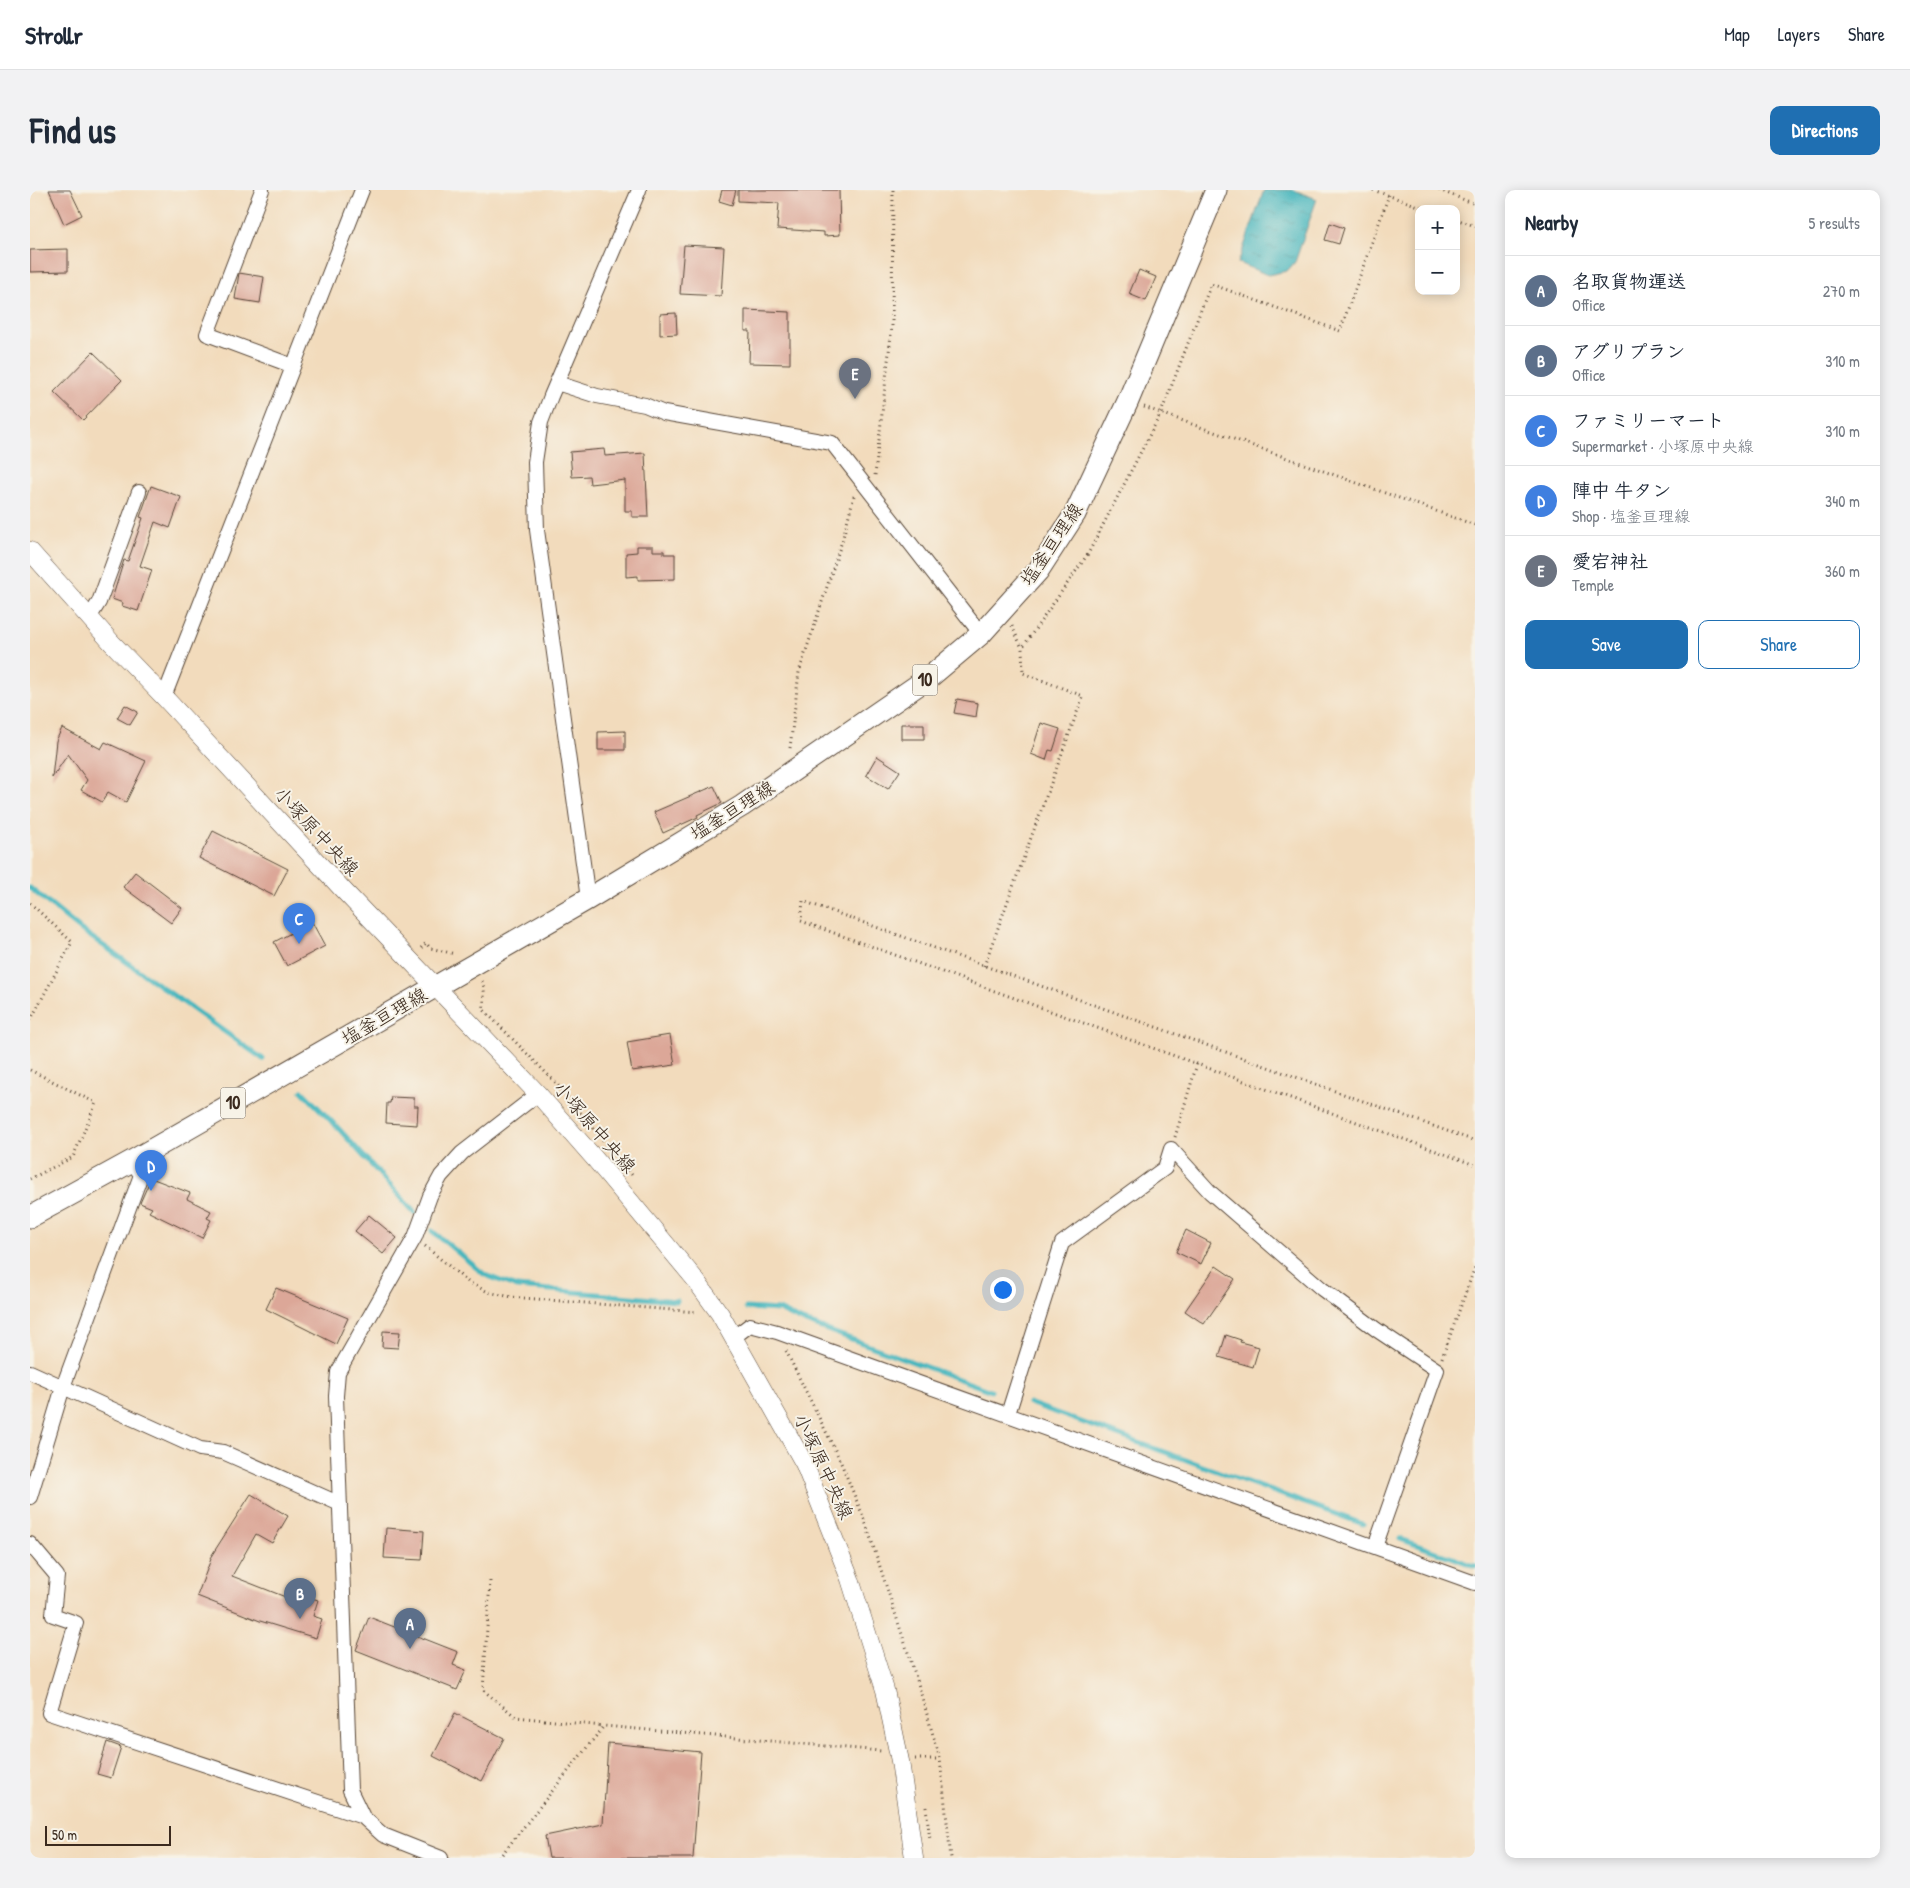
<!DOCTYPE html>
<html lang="en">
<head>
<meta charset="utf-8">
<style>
	body { margin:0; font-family:"Patrick Hand","Klee One",sans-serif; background:#f2f2f3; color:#1f2937 }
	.controls { position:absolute; right:15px; top:15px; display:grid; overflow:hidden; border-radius:10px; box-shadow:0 2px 12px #0003 }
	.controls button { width:45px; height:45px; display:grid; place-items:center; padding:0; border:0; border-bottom:1px solid #e0e1e3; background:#fff; color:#1f2937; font:25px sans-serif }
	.scale { position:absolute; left:15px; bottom:12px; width:126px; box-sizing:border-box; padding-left:5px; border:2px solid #3b2a1e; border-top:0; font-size:14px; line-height:18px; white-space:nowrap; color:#3b2a1e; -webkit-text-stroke:4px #f7f3e8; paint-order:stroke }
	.you { position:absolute; left:972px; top:1099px; width:18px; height:18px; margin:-12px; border:4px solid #fff; border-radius:50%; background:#1a73e8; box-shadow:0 0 0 8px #1a73e833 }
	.badge { display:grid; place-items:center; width:32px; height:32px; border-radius:50%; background:#1f6fb2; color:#fff; font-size:16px; font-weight:700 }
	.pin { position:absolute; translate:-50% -41px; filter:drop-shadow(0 1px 2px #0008) }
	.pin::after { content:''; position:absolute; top:26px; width:18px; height:15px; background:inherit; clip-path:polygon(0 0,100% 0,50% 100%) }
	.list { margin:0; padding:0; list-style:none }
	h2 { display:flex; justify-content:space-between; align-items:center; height:65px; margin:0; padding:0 20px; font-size:21px }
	h2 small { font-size:16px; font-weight:400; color:#747a83 }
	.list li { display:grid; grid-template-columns:32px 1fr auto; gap:15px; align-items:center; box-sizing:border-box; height:70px; padding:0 20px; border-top:1px solid #e0e1e3 }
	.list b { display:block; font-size:19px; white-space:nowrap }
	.list p { margin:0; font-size:16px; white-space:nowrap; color:#747a83 }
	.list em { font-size:16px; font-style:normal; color:#747a83 }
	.actions { display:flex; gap:10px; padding:15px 20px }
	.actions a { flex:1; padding:11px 0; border:1px solid #1f6fb2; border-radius:10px; text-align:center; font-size:18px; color:#1f6fb2 }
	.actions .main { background:#1f6fb2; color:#fff }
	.map { position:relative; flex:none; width:1445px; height:1668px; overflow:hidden; border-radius:10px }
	header { display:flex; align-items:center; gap:30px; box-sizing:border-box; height:70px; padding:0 25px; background:#fff; border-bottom:1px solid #e0e1e3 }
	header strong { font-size:24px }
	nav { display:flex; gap:28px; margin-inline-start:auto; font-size:18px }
	.intro { display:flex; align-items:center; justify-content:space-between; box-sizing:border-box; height:120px; padding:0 30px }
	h1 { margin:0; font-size:35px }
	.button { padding:12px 22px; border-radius:10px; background:#1f6fb2; color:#fff; font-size:18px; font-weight:700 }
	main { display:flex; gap:30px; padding:0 30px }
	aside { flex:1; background:#fff; border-radius:10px; box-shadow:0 2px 12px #0003 }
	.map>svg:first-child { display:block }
	.water { fill:url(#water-ripples); stroke:#40706e }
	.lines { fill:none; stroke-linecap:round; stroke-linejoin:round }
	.stream { stroke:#46b6bd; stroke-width:5 }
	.building { fill:#dca798 }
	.minor-casing { stroke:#564536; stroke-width:16 }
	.tertiary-casing { stroke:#564536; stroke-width:19 }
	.primary-casing { stroke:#564536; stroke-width:23 }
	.path { stroke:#564536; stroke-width:3; stroke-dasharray:1 4; stroke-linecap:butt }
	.minor { stroke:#fff; stroke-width:14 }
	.tertiary { stroke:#fff; stroke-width:18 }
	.primary { stroke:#fff; stroke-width:21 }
	.labels { text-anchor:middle; stroke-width:4; stroke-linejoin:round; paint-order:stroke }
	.shield { fill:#f7f3e8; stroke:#73665b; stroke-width:1 }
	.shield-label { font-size:18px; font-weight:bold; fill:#3b2a1e }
	.street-label { font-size:19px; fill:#3b2a1e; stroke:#f7f3e8 }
</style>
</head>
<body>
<header>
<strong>Strollr</strong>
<nav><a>Map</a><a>Layers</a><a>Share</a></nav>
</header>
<div class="intro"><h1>Find us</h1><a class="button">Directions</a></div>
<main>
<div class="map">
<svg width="1445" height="1668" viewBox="0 0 1445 1668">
	<defs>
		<pattern id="water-ripples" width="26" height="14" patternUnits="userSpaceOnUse" patternTransform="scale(1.25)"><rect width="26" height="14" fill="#46b6bd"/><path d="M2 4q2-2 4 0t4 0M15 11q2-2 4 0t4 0" fill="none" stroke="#3c9499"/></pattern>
	</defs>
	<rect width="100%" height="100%" fill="#f7f3e8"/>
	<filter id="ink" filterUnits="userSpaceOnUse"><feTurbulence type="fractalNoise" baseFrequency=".02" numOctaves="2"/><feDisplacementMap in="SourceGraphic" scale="10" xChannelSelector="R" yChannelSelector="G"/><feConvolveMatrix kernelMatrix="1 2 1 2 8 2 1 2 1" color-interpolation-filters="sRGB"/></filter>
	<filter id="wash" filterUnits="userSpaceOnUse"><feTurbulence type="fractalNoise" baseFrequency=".0096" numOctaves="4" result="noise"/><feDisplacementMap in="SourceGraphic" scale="20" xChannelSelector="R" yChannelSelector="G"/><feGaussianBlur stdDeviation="1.12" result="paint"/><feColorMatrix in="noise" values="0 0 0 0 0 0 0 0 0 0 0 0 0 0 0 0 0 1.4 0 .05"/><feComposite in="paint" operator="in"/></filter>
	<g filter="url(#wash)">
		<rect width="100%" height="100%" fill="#f2dbbc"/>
		<path class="water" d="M1234 0H1264L1287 9 1265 72 1257 81 1238 85 1208 73Z"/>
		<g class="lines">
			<path class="stream" d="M0 698 50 739 233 869
				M272 901 309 939 385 1023
				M402 1041 455 1085 487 1097 647 1111
				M716 1118 749 1120 770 1130 961 1201
				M999 1213 1333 1334
				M1370 1349 1445 1376"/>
		</g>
		<g id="blocks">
			<path class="building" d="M19 0H40L52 25 34 34Z
				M692 0H706L702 15 689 11Z
				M708 0H809L810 45 794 46V42L747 39 749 13 708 11Z
				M1300 33 1314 38 1309 54 1295 50Z
				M654 55 694 57 691 106 650 104Z
				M38 59V81L0 82V60Z
				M1109 80 1126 87 1116 111 1099 104Z
				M209 83 234 87 230 113 205 109Z
				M715 120 760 122V174L719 173 720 141H715Z
				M646 123 647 144 630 145V124Z
				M63 162 92 190 53 230 24 202Z
				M574 259 575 266 615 263 618 327H602V321H595V290L560 294 559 286 542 287 540 262Z
				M121 296 151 307 140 338 125 332 110 376 122 380 108 421 92 416 93 413 82 409 94 370 98 371 113 328 110 327Z
				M607 356H623V361H634V364H645V389L608 390V386L596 387V363L607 362Z
				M927 509 948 513 946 527 924 523Z
				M95 515 108 522 100 535 87 528Z
				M1011 533 1030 539 1023 561 1019 560 1016 570 1001 564Z
				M871 534H894V549H871Z
				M32 538 71 559 75 552 116 571 96 612 78 602 72 612 51 600 57 590 38 564 22 588 26 551Z
				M595 541V560H568V542Z
				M847 566 870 581 858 599 836 585Z
				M684 596 692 613 667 625 668 627 633 643 624 622Z
				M183 641 258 679 244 706 169 668Z
				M105 682 152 718 141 733 93 697Z
				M282 732 295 756 257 776 244 752Z
				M640 845 645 875 602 881 597 852Z
				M361 907 384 908V916H388L387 935 356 933 357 913H360Z
				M121 988 160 1003 157 1009 181 1021 177 1028 181 1030 172 1048 119 1022 122 1018 110 1013Z
				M339 1025 367 1048 353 1064 325 1041Z
				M1156 1040 1181 1053 1171 1074 1146 1062Z
				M1186 1076 1205 1089 1174 1134 1155 1121Z
				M246 1098 318 1128 306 1154 236 1119Z
				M353 1141 370 1142 368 1158 352 1157Z
				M1196 1145 1211 1150 1210 1152 1229 1157 1223 1177 1189 1167Z
				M221 1304 258 1326 242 1353 226 1344 202 1386 258 1408 261 1401 288 1410 283 1426 292 1429 286 1448 230 1431 167 1406 181 1369 180 1368Z
				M356 1338 394 1341 392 1370 354 1368Z
				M339 1427 428 1462 423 1475 436 1480 427 1500 326 1460Z
				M425 1523 474 1548 452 1591 403 1566Z
				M77 1552 91 1557 81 1588 67 1584Z
				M578 1553 671 1562 663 1668H519L515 1646 573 1634Z"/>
		</g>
	</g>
	<g filter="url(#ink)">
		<use href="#blocks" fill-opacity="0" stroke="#564536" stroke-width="1"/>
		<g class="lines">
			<g class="minor-casing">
				<path id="minor" d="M232 0 177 144 263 176
					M527 193 567 206 615 215 634 223 802 253 951 444
					M59 428 69 412 109 302
					M134 507 332 0
					M558 709 507 340 505 272 511 232 521 206 609 0
					M1141 959 1180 1002 1292 1099 1347 1140 1407 1180 1345 1357
					M704 1147 720 1135 747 1142 1445 1393
					M0 1182 170 1259 193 1262 310 1314
					M978 1224 1032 1053 1135 978 1141 959
					M0 1307 33 1197 111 985 102 971
					M0 1354 27 1386 23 1425 46 1433 19 1523 333 1627
					M411 1668 353 1645 333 1627 320 1600 306 1206 308 1182 385 1047 400 1006 411 986 432 963 508 904"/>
			</g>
			<g class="tertiary-casing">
				<path id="tertiary" d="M0 361 82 453 134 507 315 702 508 904 565 969 664 1088 690 1124 774 1273 820 1389 855 1500 870 1571 884 1668"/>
			</g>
			<g class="primary-casing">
				<path id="primary" d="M0 1027 102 971 558 709 712 616 901 486 951 444 1008 381 1045 324 1098 211 1186 0"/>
			</g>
			<path class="path" d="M1343 0 1397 19
				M1409 0 1445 14
				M1426 29 1445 36
				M1114 217 1445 335
				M845 285 862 136 863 0
				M982 436 992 458
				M760 558 769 482 812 351 824 306
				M0 713 42 752 0 831
				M391 758 396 753 400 758 425 764
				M954 776 1053 506 993 483 992 458 1058 364 1131 223 1181 94 1310 141 1359 5
				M452 791C456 798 453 811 454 820L525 892 602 985
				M1167 874 771 731 773 711 1445 951
				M0 880 66 913 43 967 0 989
				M1145 947 1167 874 1445 975
				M395 1056 438 1092 458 1102 481 1107 667 1122
				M756 1161 809 1268 835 1331 887 1490 910 1569 921 1668
				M1412 1168 1445 1077
				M460 1391 453 1500 486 1527 573 1536
				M885 1569H910
				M896 1617 900 1650
				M469 1668 574 1536 851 1561"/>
			<use href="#minor" class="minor"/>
			<use href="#tertiary" class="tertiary"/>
			<use href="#primary" class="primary"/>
		</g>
	</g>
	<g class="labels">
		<g class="shield">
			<rect x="882.5" y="474.5" width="25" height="31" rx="4"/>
			<rect x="190.5" y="897.5" width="25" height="31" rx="4"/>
		</g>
		<g class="shield-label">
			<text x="895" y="496">10</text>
			<text x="203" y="919">10</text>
		</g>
		<g class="street-label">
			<text transform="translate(1021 354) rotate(-56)" y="7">塩釜亘理線</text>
			<text transform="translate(702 620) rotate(-32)" y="7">塩釜亘理線</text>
			<text transform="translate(287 641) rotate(47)" y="7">小塚原中央線</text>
			<text transform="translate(354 826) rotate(-30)" y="7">塩釜亘理線</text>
			<text transform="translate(565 937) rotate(49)" y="7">小塚原中央線</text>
			<text transform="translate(794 1276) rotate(65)" y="7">小塚原中央線</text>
		</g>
	</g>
</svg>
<div class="controls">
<button>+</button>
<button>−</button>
</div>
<div class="scale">50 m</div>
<div class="you"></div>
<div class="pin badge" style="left:380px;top:1459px;background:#5c6f8a">A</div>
<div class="pin badge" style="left:270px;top:1429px;background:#5c6f8a">B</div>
<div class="pin badge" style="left:269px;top:754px;background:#3f7fe0">C</div>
<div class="pin badge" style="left:121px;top:1001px;background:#3f7fe0">D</div>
<div class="pin badge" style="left:825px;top:209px;background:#6b7280">E</div>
</div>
<aside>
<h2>Nearby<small>5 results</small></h2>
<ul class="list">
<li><span class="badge" style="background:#5c6f8a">A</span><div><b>名取貨物運送</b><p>Office</p></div><em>270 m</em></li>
<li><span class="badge" style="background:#5c6f8a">B</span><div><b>アグリプラン</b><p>Office</p></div><em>310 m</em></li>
<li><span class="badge" style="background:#3f7fe0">C</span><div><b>ファミリーマート</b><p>Supermarket · 小塚原中央線</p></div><em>310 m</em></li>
<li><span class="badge" style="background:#3f7fe0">D</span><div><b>陣中 牛タン</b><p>Shop · 塩釜亘理線</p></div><em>340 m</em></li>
<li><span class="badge" style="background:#6b7280">E</span><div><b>愛宕神社</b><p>Temple</p></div><em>360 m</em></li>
</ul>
<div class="actions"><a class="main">Save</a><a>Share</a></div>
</aside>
</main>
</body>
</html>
